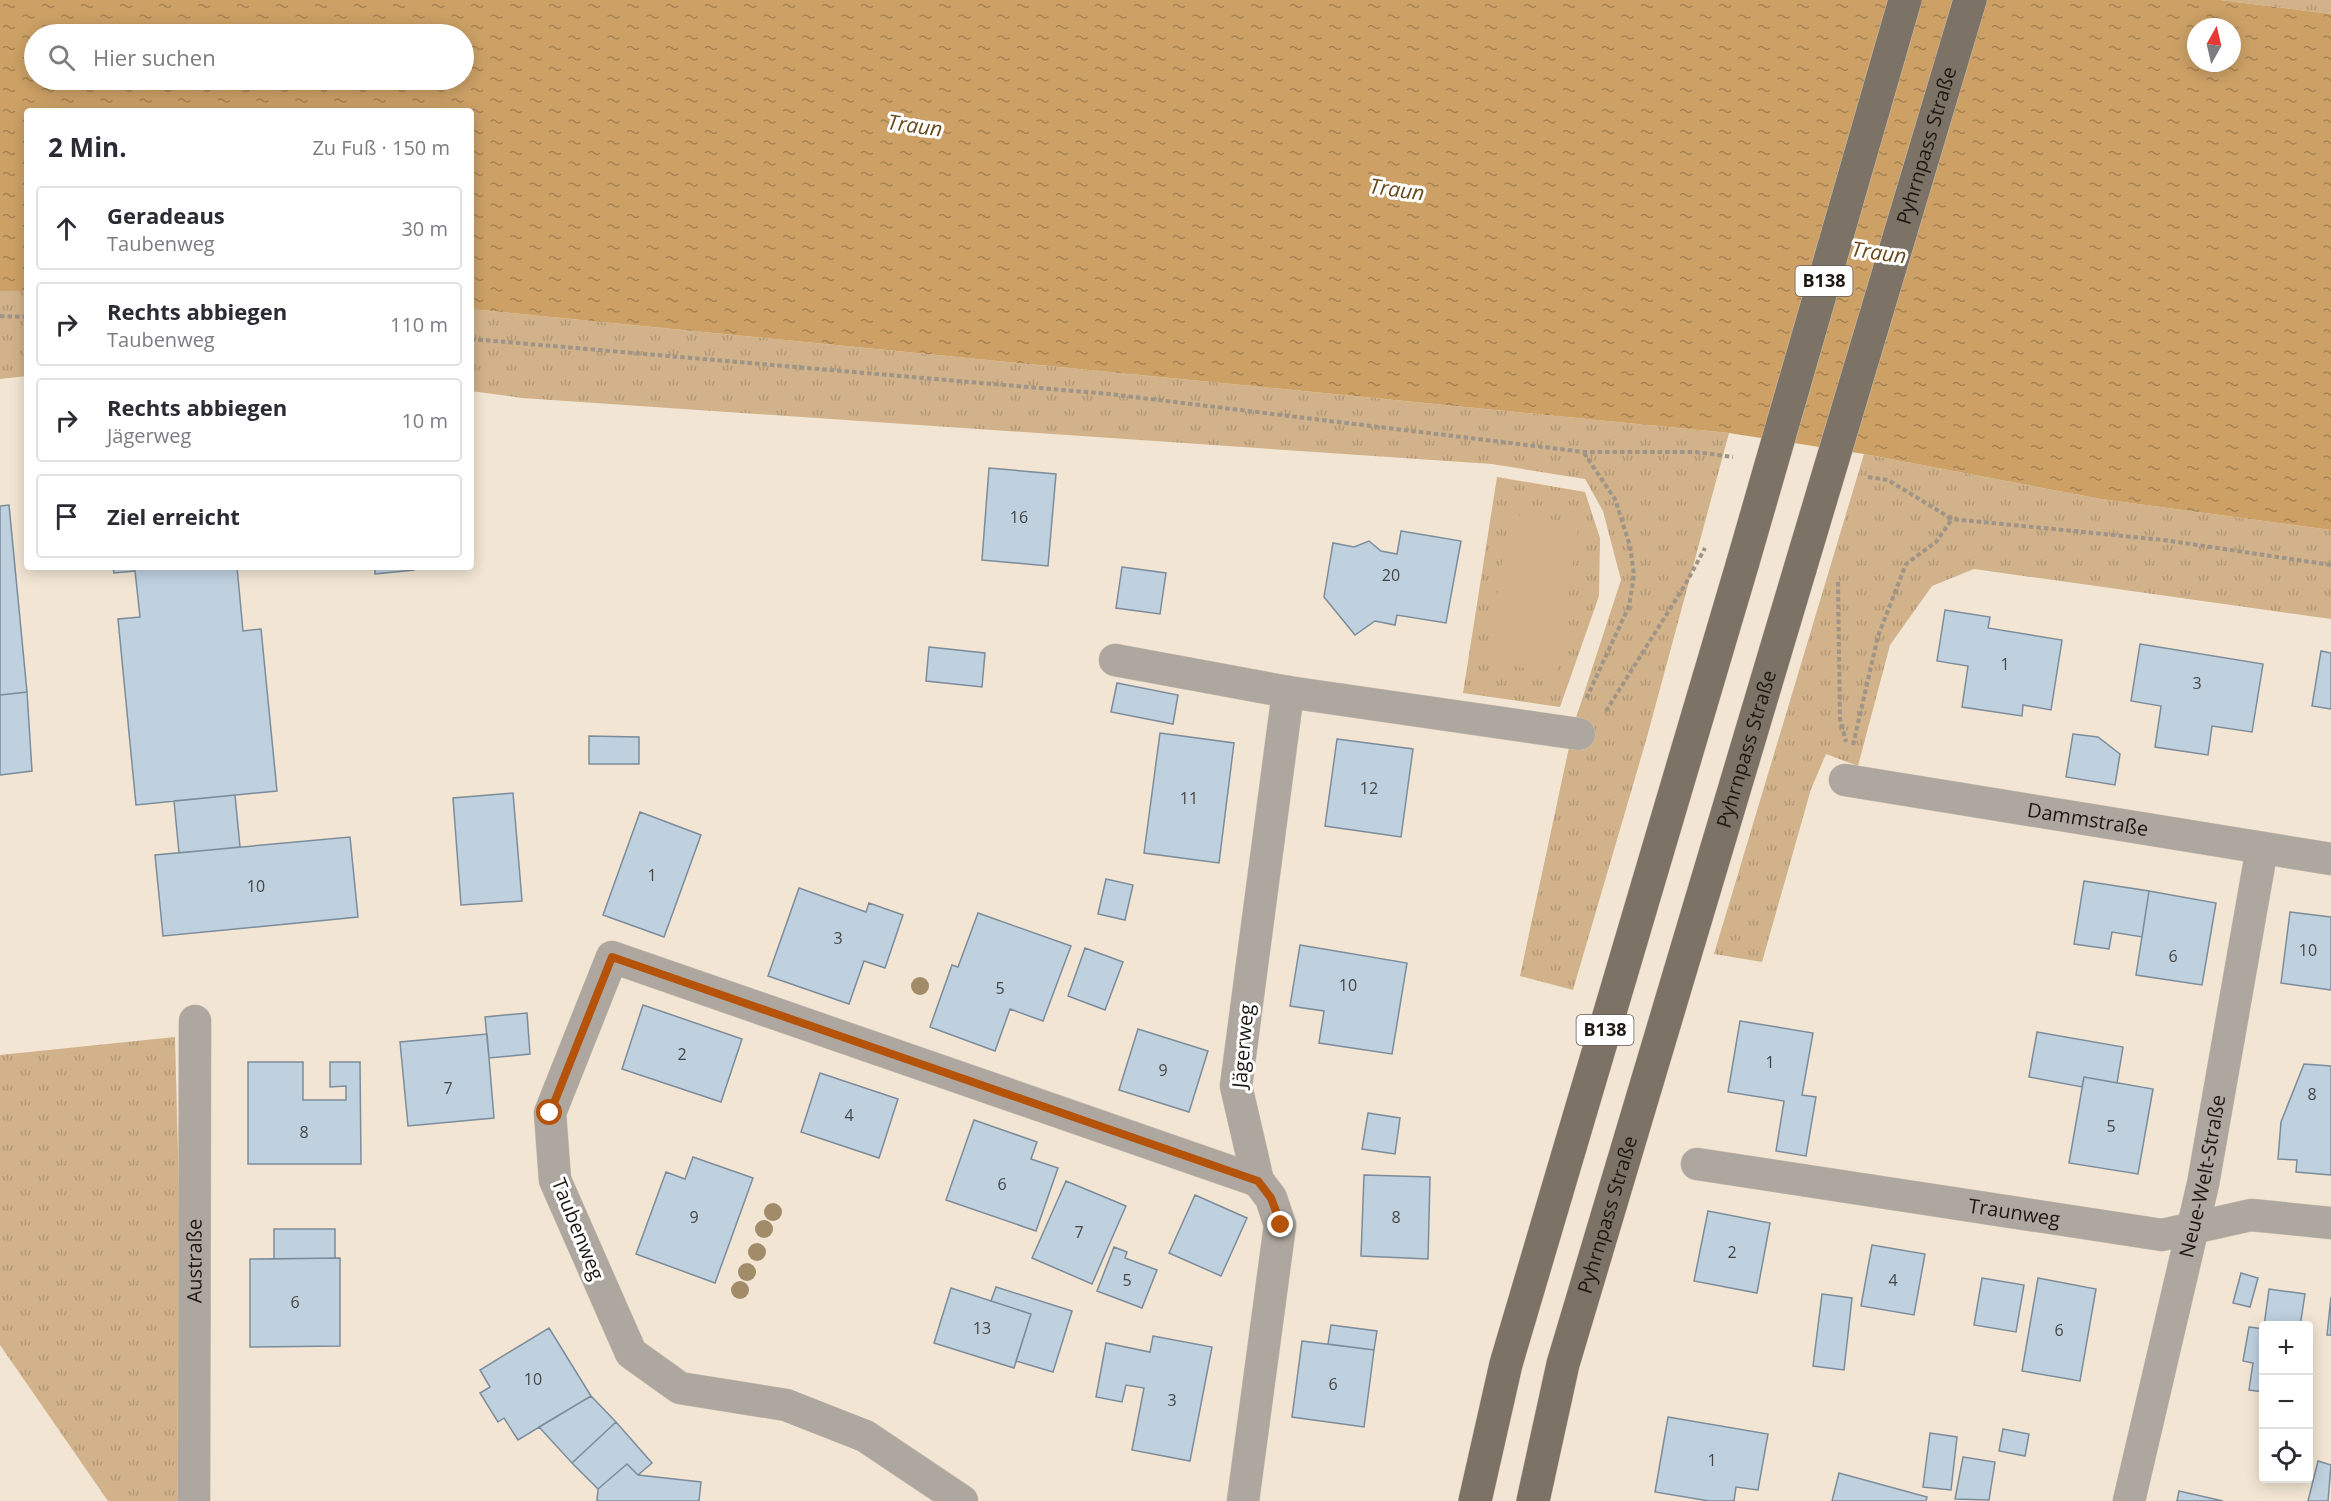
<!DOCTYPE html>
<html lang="de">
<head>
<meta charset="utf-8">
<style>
	body { margin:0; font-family:"Open Sans",sans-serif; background:#f7f7f7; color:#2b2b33 }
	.controls { position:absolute; right:18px; bottom:18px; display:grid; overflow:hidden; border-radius:6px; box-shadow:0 3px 15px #0003 }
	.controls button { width:54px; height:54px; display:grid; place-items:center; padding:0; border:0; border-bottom:2px solid #e1e1e2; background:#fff; color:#2b2b33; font:30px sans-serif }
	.compass { position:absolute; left:2187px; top:18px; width:54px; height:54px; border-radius:50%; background:#fff; box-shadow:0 3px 15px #0003; rotate:8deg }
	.stop { position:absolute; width:18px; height:18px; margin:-14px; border:4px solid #b45309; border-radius:50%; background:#fff }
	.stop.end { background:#b45309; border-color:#fff; box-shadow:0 2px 6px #0008 }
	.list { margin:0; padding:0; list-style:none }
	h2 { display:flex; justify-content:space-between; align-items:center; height:78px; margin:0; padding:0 24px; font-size:26px }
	h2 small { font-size:20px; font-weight:400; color:#7c7c81 }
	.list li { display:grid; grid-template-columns:39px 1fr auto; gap:18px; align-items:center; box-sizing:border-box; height:84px; margin:0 12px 12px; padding:0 12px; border:2px solid #e1e1e2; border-radius:6px }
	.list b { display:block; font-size:22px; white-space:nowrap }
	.list p { margin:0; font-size:20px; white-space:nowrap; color:#7c7c81 }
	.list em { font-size:20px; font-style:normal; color:#7c7c81 }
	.icon { flex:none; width:33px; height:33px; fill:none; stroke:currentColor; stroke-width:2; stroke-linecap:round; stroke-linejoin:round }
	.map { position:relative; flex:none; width:2331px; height:1501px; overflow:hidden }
	.search { position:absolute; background:#fff; box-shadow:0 3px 15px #0003; left:24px; top:24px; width:450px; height:66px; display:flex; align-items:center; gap:15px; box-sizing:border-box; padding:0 21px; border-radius:33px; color:#7c7c81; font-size:22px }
	.panel { position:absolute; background:#fff; box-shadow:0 3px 15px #0003; left:24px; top:108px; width:450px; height:462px; border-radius:6px }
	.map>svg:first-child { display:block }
	.grass { fill:url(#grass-tufts) }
	.pitch { fill:#d1b28a }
	.water { fill:url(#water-ripples); fill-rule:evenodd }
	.building { fill:#bfd0df; stroke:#7d8c9a; stroke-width:1.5 }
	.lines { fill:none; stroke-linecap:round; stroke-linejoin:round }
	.street-casing { stroke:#ccc0b0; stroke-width:33 }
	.primary-casing { stroke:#ccc0b0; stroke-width:34 }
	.path { stroke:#9e9487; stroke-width:4; stroke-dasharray:4.5 3; stroke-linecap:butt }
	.street { stroke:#ada7a0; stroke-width:32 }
	.primary { stroke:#7c7265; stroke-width:33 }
	.primary-bridge-casing { stroke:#ccc0b0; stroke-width:34; stroke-linecap:butt }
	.primary-bridge { stroke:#7c7265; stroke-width:33 }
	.tree { fill:#a18b69 }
	.route { stroke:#b45309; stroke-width:8 }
	.labels { text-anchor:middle; stroke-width:6; stroke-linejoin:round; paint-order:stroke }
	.number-label { font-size:16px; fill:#464645 }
	.shield { fill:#fff; stroke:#615d59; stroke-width:1.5 }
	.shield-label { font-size:18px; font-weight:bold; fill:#1d1812 }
	.street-label { font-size:20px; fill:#1d1812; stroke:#fff }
	.water-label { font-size:21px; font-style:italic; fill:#68491c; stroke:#fff }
</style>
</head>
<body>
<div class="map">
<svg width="2331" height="1501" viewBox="0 0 2331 1501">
	<defs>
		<pattern id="grass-tufts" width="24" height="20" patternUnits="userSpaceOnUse" patternTransform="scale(1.5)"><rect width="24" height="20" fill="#d1b28a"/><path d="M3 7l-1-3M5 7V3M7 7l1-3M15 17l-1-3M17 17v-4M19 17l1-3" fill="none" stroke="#b39876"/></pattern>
		<pattern id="water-ripples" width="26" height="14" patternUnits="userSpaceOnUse" patternTransform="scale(1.5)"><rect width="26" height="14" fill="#cda166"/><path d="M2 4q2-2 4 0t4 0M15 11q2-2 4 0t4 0" fill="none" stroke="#a68253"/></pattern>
	</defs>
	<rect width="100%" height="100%" fill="#f2e5d3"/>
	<path class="grass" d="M2220 0H2331V14Z
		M0 291H27V376L0 379Z
		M471 309 1729 433 1647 737 1573 990 1520 976 1574 724 1621 580 1603 511 1585 479 1492 464 522 398 471 391Z
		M1864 454 2101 499 2331 530V619L1974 569 1932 586 1890 645 1858 766 1826 754 1811 789 1762 962 1714 954Z
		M1497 477 1585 492 1600 538 1599 596 1560 707 1463 693Z
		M175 1037 187 1501H108L0 1345V1055Z"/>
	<path class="pitch" d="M1509 514 1579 523 1557 673 1487 662Z"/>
	<path class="water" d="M0 0H2220L2331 14V530L2101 499 1864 454 1729 433 471 309V111H27V291H0ZM2196 27H2232V63H2196ZM34 34H464V80H34Z"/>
	<path class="building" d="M989 468 1056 474 1048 566 982 560Z
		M9 505 27 692 0 695V506Z
		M1401 531 1461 541 1446 623 1397 615 1395 625 1375 621 1355 635 1324 597 1333 543 1354 547 1369 541 1381 551 1397 554Z
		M113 567H237L243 631 261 629 277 791 136 805 118 619 140 617 135 571 114 573Z
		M375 567H413L414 570 375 574Z
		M1122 567 1166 573 1160 614 1116 608Z
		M1945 610 1990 617 1988 628 2062 640 2051 710 2023 705 2022 716 1962 707 1968 666 1937 661Z
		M2140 644 2263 664 2252 732 2212 726 2208 755 2155 747 2161 706 2131 701Z
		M929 647 985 653 982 687 926 681Z
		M2321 651 2331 653V709L2312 706Z
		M1117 683 1178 695 1173 724 1111 712Z
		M27 692 32 771 0 775V695Z
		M1160 733 1234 743 1219 863 1144 853Z
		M2073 734 2098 737 2120 754 2115 785 2066 777Z
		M589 736 639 737V764H589Z
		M1337 739 1413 749 1401 837 1325 826Z
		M513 793 522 901 461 905 453 798Z
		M235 795 240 847 179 853 174 801Z
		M640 812 701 835 664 937 603 915Z
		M350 837 358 917 163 936 155 855Z
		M1106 879 1133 885 1125 920 1098 914Z
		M2084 881 2149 891 2142 937 2112 932 2109 949 2074 944Z
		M799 888 866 912 869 903 903 915 885 968 864 961 849 1004 768 976Z
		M2149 891 2216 903 2202 985 2136 975Z
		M2290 912 2331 917V990L2281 983Z
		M978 913 1071 946 1043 1021 1010 1009 995 1051 930 1027 952 965 958 967Z
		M1300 945 1407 963 1392 1054 1319 1043 1324 1011 1290 1006Z
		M1085 948 1123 962 1105 1010 1068 996Z
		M643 1005 742 1039 721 1102 622 1069Z
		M527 1013 530 1054 489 1058 485 1017Z
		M1740 1021 1813 1033 1802 1095 1816 1097 1806 1156 1776 1151 1784 1101 1728 1092Z
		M1138 1029 1208 1051 1189 1112 1119 1090Z
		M2037 1032 2123 1047 2117 1083 2084 1077 2082 1087 2029 1077Z
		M487 1034 494 1118 408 1126 400 1042Z
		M248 1062H303V1100H346V1086L330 1087V1062H360L361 1164H248Z
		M2304 1064 2331 1066V1175L2296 1172 2297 1160 2278 1159 2281 1122Z
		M820 1073 898 1099 879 1158 801 1132Z
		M2084 1077 2153 1089 2138 1174 2069 1163Z
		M1368 1113 1400 1118 1395 1154 1362 1149Z
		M974 1120 1037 1142 1031 1159 1058 1168 1036 1231 946 1200Z
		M693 1157 753 1178 715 1283 636 1254 666 1172 685 1179Z
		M1364 1175 1430 1177 1428 1259 1361 1256Z
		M1066 1181 1126 1206 1092 1284 1032 1258Z
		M1195 1195 1247 1218 1221 1276 1169 1253Z
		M1708 1211 1770 1223 1757 1293 1694 1281Z
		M274 1229H335V1258L274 1259Z
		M1872 1245 1925 1254 1914 1315 1861 1306Z
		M1114 1247 1127 1252 1125 1258 1157 1270 1142 1308 1097 1291Z
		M340 1258V1346L250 1347V1259Z
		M2241 1273 2258 1278 2250 1307 2233 1303Z
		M1982 1278 2024 1285 2016 1332 1974 1325Z
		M2038 1278 2096 1289 2080 1381 2022 1371Z
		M996 1287 1072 1311 1053 1372 1016 1361 1031 1314 991 1301Z
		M951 1288 1031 1314 1014 1368 934 1343Z
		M2269 1289 2305 1294 2300 1326H2264Z
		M1822 1294 1852 1298 1844 1370 1813 1366Z
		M2331 1297V1335H2327Z
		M1331 1325 1377 1331 1374 1350 1328 1344Z
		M2249 1327 2264 1329V1392L2249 1390 2253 1363 2243 1361Z
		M549 1328 591 1396 518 1440 504 1418 498 1422 480 1393 490 1387 480 1370Z
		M1153 1336 1212 1347 1190 1461 1132 1450 1144 1388 1126 1385 1122 1402 1096 1397 1106 1343 1150 1352Z
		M1302 1341 1374 1350 1364 1427 1292 1417Z
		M591 1396 616 1422 572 1463 539 1427Z
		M1668 1417 1768 1434 1758 1490 1736 1487 1734 1501H1709L1655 1492Z
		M616 1422 652 1463 638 1475 627 1464 598 1489 572 1463Z
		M2003 1429 2029 1434 2025 1456 1999 1451Z
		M1930 1433 1957 1437 1951 1490 1923 1487Z
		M1963 1457 1995 1462 1989 1500 1955 1499Z
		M2318 1461 2331 1465 2328 1501H2308Z
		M627 1464 638 1475 701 1482 699 1501H597L598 1489Z
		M1839 1473 1927 1497 1926 1501H1832Z
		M2179 1491 2223 1501H2177Z"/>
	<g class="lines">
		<g class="street-casing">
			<g id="street">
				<path d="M1115 660 1288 692"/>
				<path id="s1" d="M1845 780 2331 859"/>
				<path id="s2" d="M1697 1164 2162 1235 2251 1215 2331 1223"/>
				<path id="s3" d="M194 1501 195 1021"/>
				<path d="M962 1501 865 1436 786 1405 680 1388 631 1353 555 1180 550 1113 612 957 1258 1181"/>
				<path d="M1243 1501 1280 1225 1271 1198 1258 1181 1236 1086 1288 692 1579 734"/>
				<path id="s4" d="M2129 1501 2203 1184 2262 848"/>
			</g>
		</g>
		<g class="primary-casing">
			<g id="primary">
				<path d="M1475 1501 1506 1364 1743 562"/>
				<path id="s5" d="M1533 1501 1563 1364 1800 569"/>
			</g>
		</g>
		<path class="path" d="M0 316 27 317
			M471 339 1109 394 1584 452H1696L1733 457
			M1584 453 1615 499 1630 546 1634 575 1629 606 1586 699
			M1868 477 1888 480 1952 519 2164 540 2331 565
			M1838 582 1840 719 1846 742
			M1606 711 1685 585 1705 548
			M1853 745 1878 636 1906 564 1936 542 1952 519"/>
		<use href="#street" class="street"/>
		<use href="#primary" class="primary"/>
		<g class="primary-bridge-casing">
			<g id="primary-bridge">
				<path d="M1743 562 1905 0"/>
				<path id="s6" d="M1800 569 1970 0"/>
			</g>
		</g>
		<use href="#primary-bridge" class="primary-bridge"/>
	</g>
	<g class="tree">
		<circle cx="920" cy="986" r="9"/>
		<circle cx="773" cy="1212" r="9"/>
		<circle cx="764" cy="1229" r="9"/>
		<circle cx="757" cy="1252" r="9"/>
		<circle cx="747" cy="1272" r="9"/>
		<circle cx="740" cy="1290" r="9"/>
	</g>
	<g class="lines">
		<path class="route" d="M550 1113 612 957 1258 1181 1271 1198 1281 1225"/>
	</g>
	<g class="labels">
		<g class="number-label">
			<text x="1019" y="523">16</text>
			<text x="1391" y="581">20</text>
			<text x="2005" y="670">1</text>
			<text x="2197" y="689">3</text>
			<text x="1369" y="794">12</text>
			<text x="1189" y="804">11</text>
			<text x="652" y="881">1</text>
			<text x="256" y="892">10</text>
			<text x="838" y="944">3</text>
			<text x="2308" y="956">10</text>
			<text x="2173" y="962">6</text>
			<text x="1348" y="991">10</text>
			<text x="1000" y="994">5</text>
			<text x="682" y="1060">2</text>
			<text x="1770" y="1068">1</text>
			<text x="1163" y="1076">9</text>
			<text x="448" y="1094">7</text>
			<text x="2312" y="1100">8</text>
			<text x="849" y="1121">4</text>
			<text x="2111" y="1132">5</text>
			<text x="304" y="1138">8</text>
			<text x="1002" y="1190">6</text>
			<text x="694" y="1223">9</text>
			<text x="1396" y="1223">8</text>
			<text x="1079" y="1238">7</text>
			<text x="1732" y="1258">2</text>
			<text x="1127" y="1286">5</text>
			<text x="1893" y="1286">4</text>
			<text x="295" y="1308">6</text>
			<text x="982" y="1334">13</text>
			<text x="2059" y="1336">6</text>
			<text x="533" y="1385">10</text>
			<text x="1333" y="1390">6</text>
			<text x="1172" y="1406">3</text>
			<text x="1712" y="1466">1</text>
		</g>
		<g class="shield">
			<rect x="1795.5" y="266" width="57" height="30" rx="4.5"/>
			<rect x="1576.5" y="1015" width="57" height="30" rx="4.5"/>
		</g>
		<g class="shield-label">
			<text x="1824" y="287">B138</text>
			<text x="1605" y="1036">B138</text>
		</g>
		<g class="street-label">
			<text dy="7" stroke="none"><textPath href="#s6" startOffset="442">Pyhrnpass Straße</textPath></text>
			<text dy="7" stroke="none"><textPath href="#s5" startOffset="782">Pyhrnpass Straße</textPath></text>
			<text dy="7" stroke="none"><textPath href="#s1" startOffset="246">Dammstraße</textPath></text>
			<text transform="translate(1243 1046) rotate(-85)" y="7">Jägerweg</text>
			<text dy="7" stroke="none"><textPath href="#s4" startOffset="333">Neue-Welt-Straße</textPath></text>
			<text dy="7" stroke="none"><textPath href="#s2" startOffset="321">Traunweg</textPath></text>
			<text dy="7" stroke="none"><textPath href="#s5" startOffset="296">Pyhrnpass Straße</textPath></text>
			<text transform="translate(578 1229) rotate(68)" y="7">Taubenweg</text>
			<text dy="7" stroke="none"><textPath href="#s3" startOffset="240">Austraße</textPath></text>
		</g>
		<g class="water-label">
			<text transform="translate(915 126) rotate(8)" y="7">Traun</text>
			<text transform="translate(1397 190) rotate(8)" y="7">Traun</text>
			<text transform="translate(1879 253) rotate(8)" y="7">Traun</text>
		</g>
	</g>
</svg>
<div class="controls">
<button>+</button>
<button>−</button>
<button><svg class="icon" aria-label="locate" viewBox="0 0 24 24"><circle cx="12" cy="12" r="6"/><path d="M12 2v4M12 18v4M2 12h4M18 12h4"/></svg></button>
</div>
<svg class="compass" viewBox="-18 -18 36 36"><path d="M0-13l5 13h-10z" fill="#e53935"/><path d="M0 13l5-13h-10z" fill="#7c7c81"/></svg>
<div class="stop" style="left:550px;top:1113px"></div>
<div class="stop end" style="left:1281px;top:1225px"></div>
<div class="search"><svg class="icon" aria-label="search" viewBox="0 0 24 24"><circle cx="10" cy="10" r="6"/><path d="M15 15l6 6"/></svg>Hier suchen</div>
<section class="panel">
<h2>2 Min.<small>Zu Fuß · 150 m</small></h2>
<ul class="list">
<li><svg class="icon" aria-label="ahead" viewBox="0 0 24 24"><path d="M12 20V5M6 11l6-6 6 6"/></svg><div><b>Geradeaus</b><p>Taubenweg</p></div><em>30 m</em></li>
<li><svg class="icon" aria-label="right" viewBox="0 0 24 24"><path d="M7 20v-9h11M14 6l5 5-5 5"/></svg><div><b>Rechts abbiegen</b><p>Taubenweg</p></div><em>110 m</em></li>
<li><svg class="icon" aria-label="right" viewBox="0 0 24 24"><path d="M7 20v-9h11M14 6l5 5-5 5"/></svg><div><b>Rechts abbiegen</b><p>Jägerweg</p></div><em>10 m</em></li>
<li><svg class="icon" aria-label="arrive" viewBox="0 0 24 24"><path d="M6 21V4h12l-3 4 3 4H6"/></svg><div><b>Ziel erreicht</b></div></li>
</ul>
</section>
</div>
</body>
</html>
